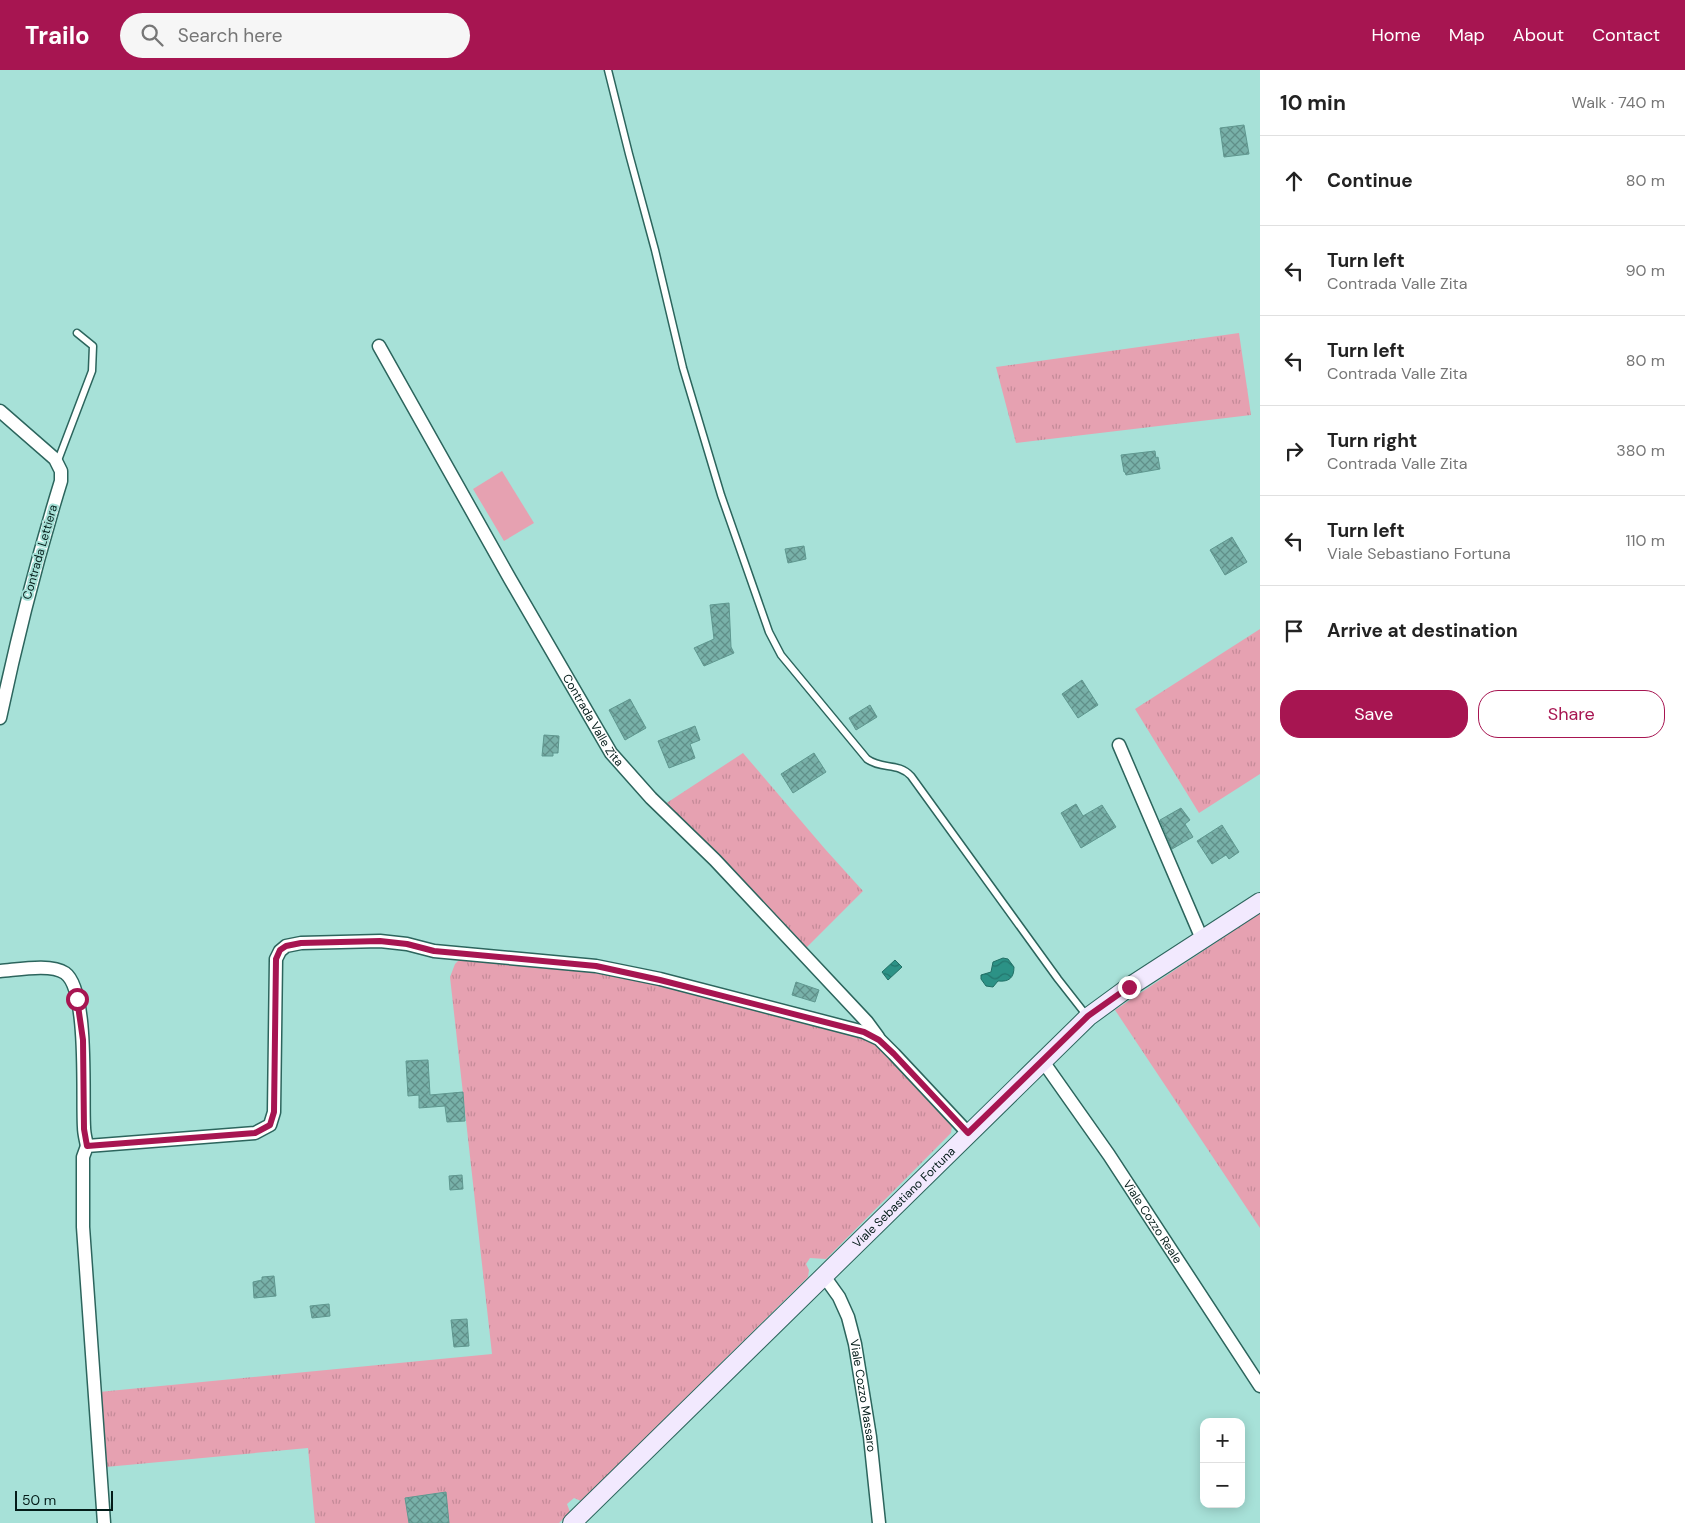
<!DOCTYPE html>
<html lang="en">
<head>
<meta charset="utf-8">
<style>
	body { margin:0; font-family:"DM Sans",sans-serif; background:#f6f6f6; color:#222 }
	.controls { position:absolute; right:15px; bottom:15px; display:grid; overflow:hidden; border-radius:10px; box-shadow:0 2px 12px #0003 }
	.controls button { width:45px; height:45px; display:grid; place-items:center; padding:0; border:0; border-bottom:1px solid #e0e0e0; background:#fff; color:#222; font:25px sans-serif }
	.scale { position:absolute; left:15px; bottom:12px; width:98px; box-sizing:border-box; padding-left:5px; border:2px solid #041c19; border-top:0; font-size:14px; line-height:18px; white-space:nowrap; color:#041c19; -webkit-text-stroke:4px #a7e1d8; paint-order:stroke }
	.stop { position:absolute; width:15px; height:15px; margin:-11px; border:4px solid #a71551; border-radius:50%; background:#fff }
	.stop.end { background:#a71551; border-color:#fff; box-shadow:0 1px 5px #0008 }
	.list { margin:0; padding:0; list-style:none }
	h2 { display:flex; justify-content:space-between; align-items:center; height:65px; margin:0; padding:0 20px; font-size:21px }
	h2 small { font-size:16px; font-weight:400; color:#767676 }
	.list li { display:grid; grid-template-columns:32px 1fr auto; gap:15px; align-items:center; box-sizing:border-box; height:90px; padding:0 20px; border-top:1px solid #e0e0e0 }
	.list b { display:block; font-size:19px; white-space:nowrap }
	.list p { margin:0; font-size:16px; white-space:nowrap; color:#767676 }
	.list em { font-size:16px; font-style:normal; color:#767676 }
	.actions { display:flex; gap:10px; padding:15px 20px }
	.actions a { flex:1; padding:11px 0; border:1px solid #a71551; border-radius:20px; text-align:center; font-size:18px; color:#a71551 }
	.actions .main { background:#a71551; color:#fff }
	.icon { flex:none; width:28px; height:28px; fill:none; stroke:currentColor; stroke-width:2; stroke-linecap:round; stroke-linejoin:round }
	.map { position:relative; flex:none; width:1260px; height:1453px; overflow:hidden }
	header { display:flex; align-items:center; gap:30px; box-sizing:border-box; height:70px; padding:0 25px; background:#a71551; color:#fff }
	header strong { font-size:24px }
	nav { display:flex; gap:28px; margin-inline-start:auto; font-size:18px }
	.search { width:350px; height:45px; background:#f6f6f6; display:flex; align-items:center; gap:12px; box-sizing:border-box; padding:0 18px; border-radius:28px; color:#767676; font-size:19px }
	main { display:flex }
	aside { flex:1; background:#fff }
	.map>svg:first-child { display:block }
	.grass { fill:url(#grass-tufts) }
	.garden { fill:#e6a1b1 }
	.water { fill:url(#water-waves); stroke:#206f65 }
	.building { fill:url(#building-cross-hatch); stroke:#5f978f }
	.lines { fill:none; stroke-linecap:round; stroke-linejoin:round }
	.lane-casing { stroke:#2c655d; stroke-width:9 }
	.street-casing { stroke:#2c655d; stroke-width:15 }
	.secondary-casing { stroke:#2c655d; stroke-width:20 }
	.lane { stroke:#fff; stroke-width:6 }
	.street { stroke:#fff; stroke-width:12 }
	.secondary { stroke:#f2e9fe; stroke-width:18 }
	.route { stroke:#a71551; stroke-width:6 }
	.labels { text-anchor:middle; stroke-width:4; stroke-linejoin:round; paint-order:stroke }
	.street-label { font-size:12px; fill:#041c19; stroke:#a7e1d8 }
</style>
</head>
<body>
<header>
<strong>Trailo</strong>
<div class="search"><svg class="icon" aria-label="search" viewBox="0 0 24 24"><circle cx="10" cy="10" r="6"/><path d="M15 15l6 6"/></svg>Search here</div>
<nav><a>Home</a><a>Map</a><a>About</a><a>Contact</a></nav>
</header>
<main>
<div class="map">
<svg width="1260" height="1453" viewBox="0 0 1260 1453">
	<defs>
		<pattern id="grass-tufts" width="24" height="20" patternUnits="userSpaceOnUse" patternTransform="scale(1.25)"><rect width="24" height="20" fill="#e6a1b1"/><path d="M3 7l-1-3M5 7V3M7 7l1-3M15 17l-1-3M17 17v-4M19 17l1-3" fill="none" stroke="#c48a98"/></pattern>
		<pattern id="water-waves" width="16" height="10" patternUnits="userSpaceOnUse" patternTransform="scale(1.25)"><rect width="16" height="10" fill="#2c9286"/><path d="M0 5q4-4 8 0t8 0" fill="none" stroke="#23766d"/></pattern>
		<pattern id="building-cross-hatch" width="8" height="8" patternUnits="userSpaceOnUse" patternTransform="scale(1.25)"><rect width="8" height="8" fill="#78b1a9"/><path d="M0 0l8 8M0 8l8-8" fill="none" stroke="#608f89"/></pattern>
	</defs>
	<rect width="100%" height="100%" fill="#a7e1d8"/>
	<path class="grass" d="M1239 263 1251 345 1016 373 996 297Z
		M1260 559V704L1199 743 1135 639Z
		M743 683 825 779 863 821 805 879 665 734Z
		M1260 843V1158L1115 940Z
		M459 890 593 899 701 924 856 964 876 973 939 1040 952 1056 951 1063 826 1189 810 1188 806 1194 809 1200 808 1207 581 1431 574 1428 567 1434 570 1442 559 1453H449L446 1422 406 1428 409 1453H315L308 1378 106 1397 99 1322 492 1284 450 907 455 894Z"/>
	<path class="garden" d="M502 401 534 453 504 471 473 419Z"/>
	<path class="water" d="M1003 888 1008 889 1014 897C1014 908 1009 912 998 911L993 917 986 916 981 909V905L991 902 993 892Z
		M895 890 902 897 888 910 882 902Z"/>
	<path class="building" d="M1244 55 1249 84 1224 87 1220 58Z
		M1155 381 1156 388 1158 387 1160 399 1126 405 1125 402H1124L1121 385Z
		M1232 467 1247 492 1225 505 1210 480Z
		M804 476 806 489 788 493 785 479Z
		M729 533 731 577 734 583 704 596 694 578 714 569 710 535Z
		M1082 610 1098 635 1078 648 1062 624Z
		M630 629 646 658 625 670 609 640Z
		M870 635 877 647 856 660 849 648Z
		M695 656 700 670 690 674 695 688 669 698 658 671Z
		M544 665 559 666 558 683H553V686H542Z
		M814 683 826 702 793 723 781 704Z
		M1076 734 1083 746 1102 735 1116 757 1081 778 1061 743Z
		M1181 738 1190 750 1185 754 1193 767 1172 779 1160 750Z
		M1222 755 1239 782 1229 789 1226 785 1212 794 1197 771Z
		M796 912 819 920 815 932 792 925Z
		M428 990 430 1025 463 1022 465 1051 447 1052 445 1036 419 1038V1025L408 1026 406 991Z
		M462 1105 463 1119 450 1120 449 1106Z
		M274 1206 276 1226 254 1228 253 1212 262 1210V1207Z
		M329 1234 330 1246 312 1248 310 1236Z
		M467 1249 469 1276 454 1277 451 1250Z
		M446 1422 449 1453H409L405 1428Z"/>
	<g class="lines">
		<g class="lane-casing">
			<path id="lane" d="M608 0 629 84 655 180 683 298 721 425 769 562 781 585 867 689C882 700 898 692 911 706L1058 909 1087 946
				M57 393 92 301 93 276 77 263"/>
		</g>
		<g class="street-casing">
			<g id="street">
				<path id="s1" d="M379 276 510 509 611 683 651 728 715 790 867 952 878 967"/>
				<path d="M0 341 55 389 61 401V411C37 489 17 568 0 648"/>
				<path d="M1119 675 1202 869"/>
				<path d="M0 901C16 900 51 893 65 903 89 920 82 1028 84 1057 84 1064 86 1070 87 1076"/>
				<path id="s2" d="M1042 990 1109 1085 1260 1316"/>
				<path id="s3" d="M824 1206 839 1227 848 1247 855 1274 870 1367 879 1453"/>
				<path d="M104 1453 83 1157V1087L87 1076 255 1063 270 1055 274 1042 276 889 280 881 286 876 301 873 380 871 407 874 434 881 596 896 660 909 864 962 879 969 894 984 968 1063"/>
			</g>
		</g>
		<g class="secondary-casing">
			<g id="secondary">
				<path id="s4" d="M572 1453 1088 947 1129 917 1260 832"/>
			</g>
		</g>
		<use href="#lane" class="lane"/>
		<use href="#street" class="street"/>
		<use href="#secondary" class="secondary"/>
	</g>
	<g class="lines">
		<path class="route" d="M77 929 83 970 84 1059 87 1076 255 1063 270 1055 274 1042 276 889 280 880 286 876 301 873 380 871 407 874 434 881 596 896 660 910 864 962 879 970 894 984 968 1063 1088 946 1129 917"/>
	</g>
	<g class="labels">
		<g class="street-label">
			<text transform="translate(40 482) rotate(-74)" y="4">Contrada Lettiera</text>
			<text dy="4" stroke="none"><textPath href="#s1" startOffset="431">Contrada Valle Zita</textPath></text>
			<text dy="4" stroke="none"><textPath href="#s4" startOffset="465">Viale Sebastiano Fortuna</textPath></text>
			<text dy="4" stroke="none"><textPath href="#s2" startOffset="196">Viale Cozzo Reale</textPath></text>
			<text dy="4" stroke="none"><textPath href="#s3" startOffset="128">Viale Cozzo Massaro</textPath></text>
		</g>
	</g>
</svg>
<div class="controls">
<button>+</button>
<button>−</button>
</div>
<div class="scale">50 m</div>
<div class="stop" style="left:77px;top:929px"></div>
<div class="stop end" style="left:1129px;top:917px"></div>
</div>
<aside>
<h2>10 min<small>Walk · 740 m</small></h2>
<ul class="list">
<li><svg class="icon" aria-label="ahead" viewBox="0 0 24 24"><path d="M12 20V5M6 11l6-6 6 6"/></svg><div><b>Continue</b></div><em>80 m</em></li>
<li><svg class="icon" aria-label="left" viewBox="0 0 24 24"><path d="M17 20v-9H6M10 6l-5 5 5 5"/></svg><div><b>Turn left</b><p>Contrada Valle Zita</p></div><em>90 m</em></li>
<li><svg class="icon" aria-label="left" viewBox="0 0 24 24"><path d="M17 20v-9H6M10 6l-5 5 5 5"/></svg><div><b>Turn left</b><p>Contrada Valle Zita</p></div><em>80 m</em></li>
<li><svg class="icon" aria-label="right" viewBox="0 0 24 24"><path d="M7 20v-9h11M14 6l5 5-5 5"/></svg><div><b>Turn right</b><p>Contrada Valle Zita</p></div><em>380 m</em></li>
<li><svg class="icon" aria-label="left" viewBox="0 0 24 24"><path d="M17 20v-9H6M10 6l-5 5 5 5"/></svg><div><b>Turn left</b><p>Viale Sebastiano Fortuna</p></div><em>110 m</em></li>
<li><svg class="icon" aria-label="arrive" viewBox="0 0 24 24"><path d="M6 21V4h12l-3 4 3 4H6"/></svg><div><b>Arrive at destination</b></div></li>
</ul>
<div class="actions"><a class="main">Save</a><a>Share</a></div>
</aside>
</main>
</body>
</html>
